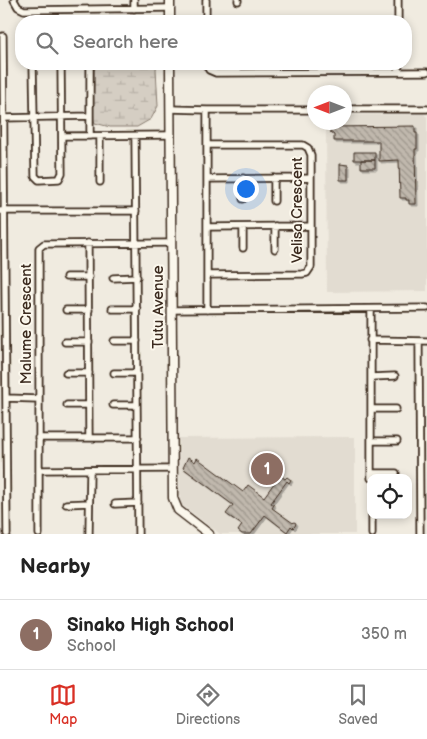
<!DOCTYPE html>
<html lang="en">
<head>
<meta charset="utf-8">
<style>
	body { margin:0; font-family:"Balsamiq Sans",sans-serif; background:#f6f6f6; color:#222 }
	.controls { position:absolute; right:15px; bottom:15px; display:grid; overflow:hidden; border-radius:10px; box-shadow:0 2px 8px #0003 }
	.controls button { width:45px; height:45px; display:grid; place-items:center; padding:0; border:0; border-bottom:1px solid #e0e0e0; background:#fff; color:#222; font:25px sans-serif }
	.compass { position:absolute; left:307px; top:85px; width:45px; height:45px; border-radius:50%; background:#fff; box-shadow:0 2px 8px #0003; rotate:270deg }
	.you { position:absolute; left:245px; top:188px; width:18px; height:18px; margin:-12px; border:4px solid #fff; border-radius:50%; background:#1a73e8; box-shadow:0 0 0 8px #1a73e833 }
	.badge { display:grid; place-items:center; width:32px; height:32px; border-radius:50%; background:#d93025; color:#fff; font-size:16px; font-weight:700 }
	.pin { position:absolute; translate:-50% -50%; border:2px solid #fff; box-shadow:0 1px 5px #0006 }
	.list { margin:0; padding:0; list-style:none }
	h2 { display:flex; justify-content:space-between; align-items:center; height:65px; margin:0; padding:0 20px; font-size:21px }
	h2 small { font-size:16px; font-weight:400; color:#767676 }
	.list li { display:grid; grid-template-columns:32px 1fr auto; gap:15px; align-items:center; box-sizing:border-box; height:70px; padding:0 20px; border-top:1px solid #e0e0e0 }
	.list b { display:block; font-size:19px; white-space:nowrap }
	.list p { margin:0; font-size:16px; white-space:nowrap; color:#767676 }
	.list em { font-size:16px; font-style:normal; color:#767676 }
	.icon { flex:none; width:28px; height:28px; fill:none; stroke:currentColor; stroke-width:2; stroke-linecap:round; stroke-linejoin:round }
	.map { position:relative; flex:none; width:427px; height:534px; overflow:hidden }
	.search { position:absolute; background:#fff; box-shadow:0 2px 8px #0003; left:15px; right:15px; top:15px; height:55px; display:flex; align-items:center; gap:12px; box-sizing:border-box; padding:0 18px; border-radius:20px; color:#767676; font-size:19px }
	.sheet { height:135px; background:#fff }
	nav { display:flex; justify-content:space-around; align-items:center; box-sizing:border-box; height:70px; border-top:1px solid #e0e0e0; background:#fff; font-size:14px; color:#767676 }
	nav a { display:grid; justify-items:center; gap:2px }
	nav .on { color:#d93025 }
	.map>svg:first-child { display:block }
	.built { fill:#e2dcd1 }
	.wetland { fill:url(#wetland-marsh); stroke:#887c70 }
	.building { fill:url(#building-back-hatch); stroke:#3b2a1e; filter:url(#shadow) }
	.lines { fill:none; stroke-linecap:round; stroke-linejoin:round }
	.minor-casing { stroke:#3b2a1e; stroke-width:9 }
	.tertiary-casing { stroke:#3b2a1e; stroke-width:11 }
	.minor { stroke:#fbf7ec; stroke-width:5.5 }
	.tertiary { stroke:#fbf7ec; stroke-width:8 }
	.labels { text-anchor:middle; stroke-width:4; stroke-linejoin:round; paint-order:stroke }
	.street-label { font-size:15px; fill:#3b2a1e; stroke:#fbf7ec }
</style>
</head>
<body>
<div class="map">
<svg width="427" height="534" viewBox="0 0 427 534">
	<defs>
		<pattern id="wetland-marsh" width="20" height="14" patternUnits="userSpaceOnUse" patternTransform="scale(1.25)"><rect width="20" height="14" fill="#d5cec3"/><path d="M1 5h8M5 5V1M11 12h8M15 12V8" fill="none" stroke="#b8b1a7"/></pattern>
		<pattern id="building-back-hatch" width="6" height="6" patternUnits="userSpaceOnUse" patternTransform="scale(1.25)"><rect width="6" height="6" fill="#c0b8ad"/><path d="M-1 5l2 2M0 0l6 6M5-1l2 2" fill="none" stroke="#9d968c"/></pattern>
		<filter id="shadow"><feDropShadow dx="2" dy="2" stdDeviation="0" flood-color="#0004"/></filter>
	</defs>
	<rect width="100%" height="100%" fill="#f0ebe0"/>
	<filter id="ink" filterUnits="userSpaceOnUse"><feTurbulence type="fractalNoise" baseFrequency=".02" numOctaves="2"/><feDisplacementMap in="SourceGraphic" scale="10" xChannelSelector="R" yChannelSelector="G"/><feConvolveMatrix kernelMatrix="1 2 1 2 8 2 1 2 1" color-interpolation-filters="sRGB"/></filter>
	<g filter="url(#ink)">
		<path class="built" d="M424 114 427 117V291L327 292 326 123 344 122 345 115Z
			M355 437V534H220L182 505 180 500 179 438Z"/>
		<path class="wetland" d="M97 64H157L156 69 158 106 151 119 137 127H110L95 123 93 118 94 71Z"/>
		<path class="building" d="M415 126V133H417V149H415L416 204H409V200H406V198H400L399 160 379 161V141H334V135L330 132V127Z
			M354 152H375V160H354Z
			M361 160H375V168H361Z
			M340 164 348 165V180H340Z
			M188 457 195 462 197 458 243 492 248 485 264 497 280 475 285 479 287 477 291 480 289 483 287 481 271 503 274 505 272 508 293 523 294 522 296 523 295 526 293 528 291 526 287 532 265 515 251 534H242L238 531 242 525 226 514 233 505 183 468Z"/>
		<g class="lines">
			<g class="minor-casing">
				<path id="minor" d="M14 0 18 7 24 10 170 8
					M134 0V9
					M206 0V21
					M398 0V21
					M238 1V0
					M3 36 7 534
					M33 64 35 176 39 180 59 179 62 173 61 64
					M90 64V136
					M206 64 209 70 216 73 427 72
					M398 64V72
					M171 109 207 110H314
					M344 109H427
					M4 118 90 116
					M62 136 171 135
					M100 136V182
					M135 136 138 534
					M243 178V199
					M207 179 311 178
					M274 201V178
					M0 211H136
					M275 226V249
					M207 227 311 226
					M243 227V248
					M88 243 89 438
					M207 275 302 274 307 273 311 267V155L308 148 303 145H207
					M66 277H89
					M113 278 137 277
					M112 309H137
					M371 309V478
					M66 310H89
					M172 310 427 308
					M207 310V110
					M370 340 427 341
					M114 341H137
					M419 341 420 534
					M65 342H89
					M66 373H89
					M114 373H137
					M371 377 395 376
					M6 398 38 399
					M67 405H89
					M113 405H137
					M371 409H396
					M38 438H138
					M371 441H397
					M39 470 173 469
					M371 473H396
					M66 504 89 503
					M115 504 138 503
					M372 515V534
					M39 534V248L44 244 171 243
					M89 534 90 470"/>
			</g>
			<g class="tertiary-casing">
				<path id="tertiary" d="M170 0V21
					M170 64 173 498 178 510 209 534"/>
			</g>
			<use href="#minor" class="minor"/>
			<use href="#tertiary" class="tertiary"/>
		</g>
	</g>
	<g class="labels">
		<g class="street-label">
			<text transform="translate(297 210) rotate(-90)" y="5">Velisa Crescent</text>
			<text transform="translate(158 307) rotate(-90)" y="5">Tutu Avenue</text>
			<text transform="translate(26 324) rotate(-90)" y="5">Malume Crescent</text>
		</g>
	</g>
</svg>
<div class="controls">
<button><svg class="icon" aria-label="locate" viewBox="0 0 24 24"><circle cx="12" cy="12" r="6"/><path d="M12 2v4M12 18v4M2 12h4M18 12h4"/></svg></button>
</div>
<svg class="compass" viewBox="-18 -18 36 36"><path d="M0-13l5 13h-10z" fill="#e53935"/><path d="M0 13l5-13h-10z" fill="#767676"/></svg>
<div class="you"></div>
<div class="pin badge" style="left:267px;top:469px;background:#8d6e63">1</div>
<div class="search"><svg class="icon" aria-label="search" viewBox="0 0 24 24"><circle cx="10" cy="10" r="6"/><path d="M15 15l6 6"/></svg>Search here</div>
</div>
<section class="sheet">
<h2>Nearby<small></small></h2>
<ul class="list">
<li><span class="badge" style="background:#8d6e63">1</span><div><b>Sinako High School</b><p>School</p></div><em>350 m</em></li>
</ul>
</section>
<nav>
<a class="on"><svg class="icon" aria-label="map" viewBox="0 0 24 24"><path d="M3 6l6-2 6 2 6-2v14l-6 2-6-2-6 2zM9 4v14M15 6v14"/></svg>Map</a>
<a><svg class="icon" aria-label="directions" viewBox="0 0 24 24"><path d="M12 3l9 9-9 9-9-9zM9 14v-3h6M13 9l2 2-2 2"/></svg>Directions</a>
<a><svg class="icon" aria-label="saved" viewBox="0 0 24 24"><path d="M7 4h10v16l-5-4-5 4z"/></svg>Saved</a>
</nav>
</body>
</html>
